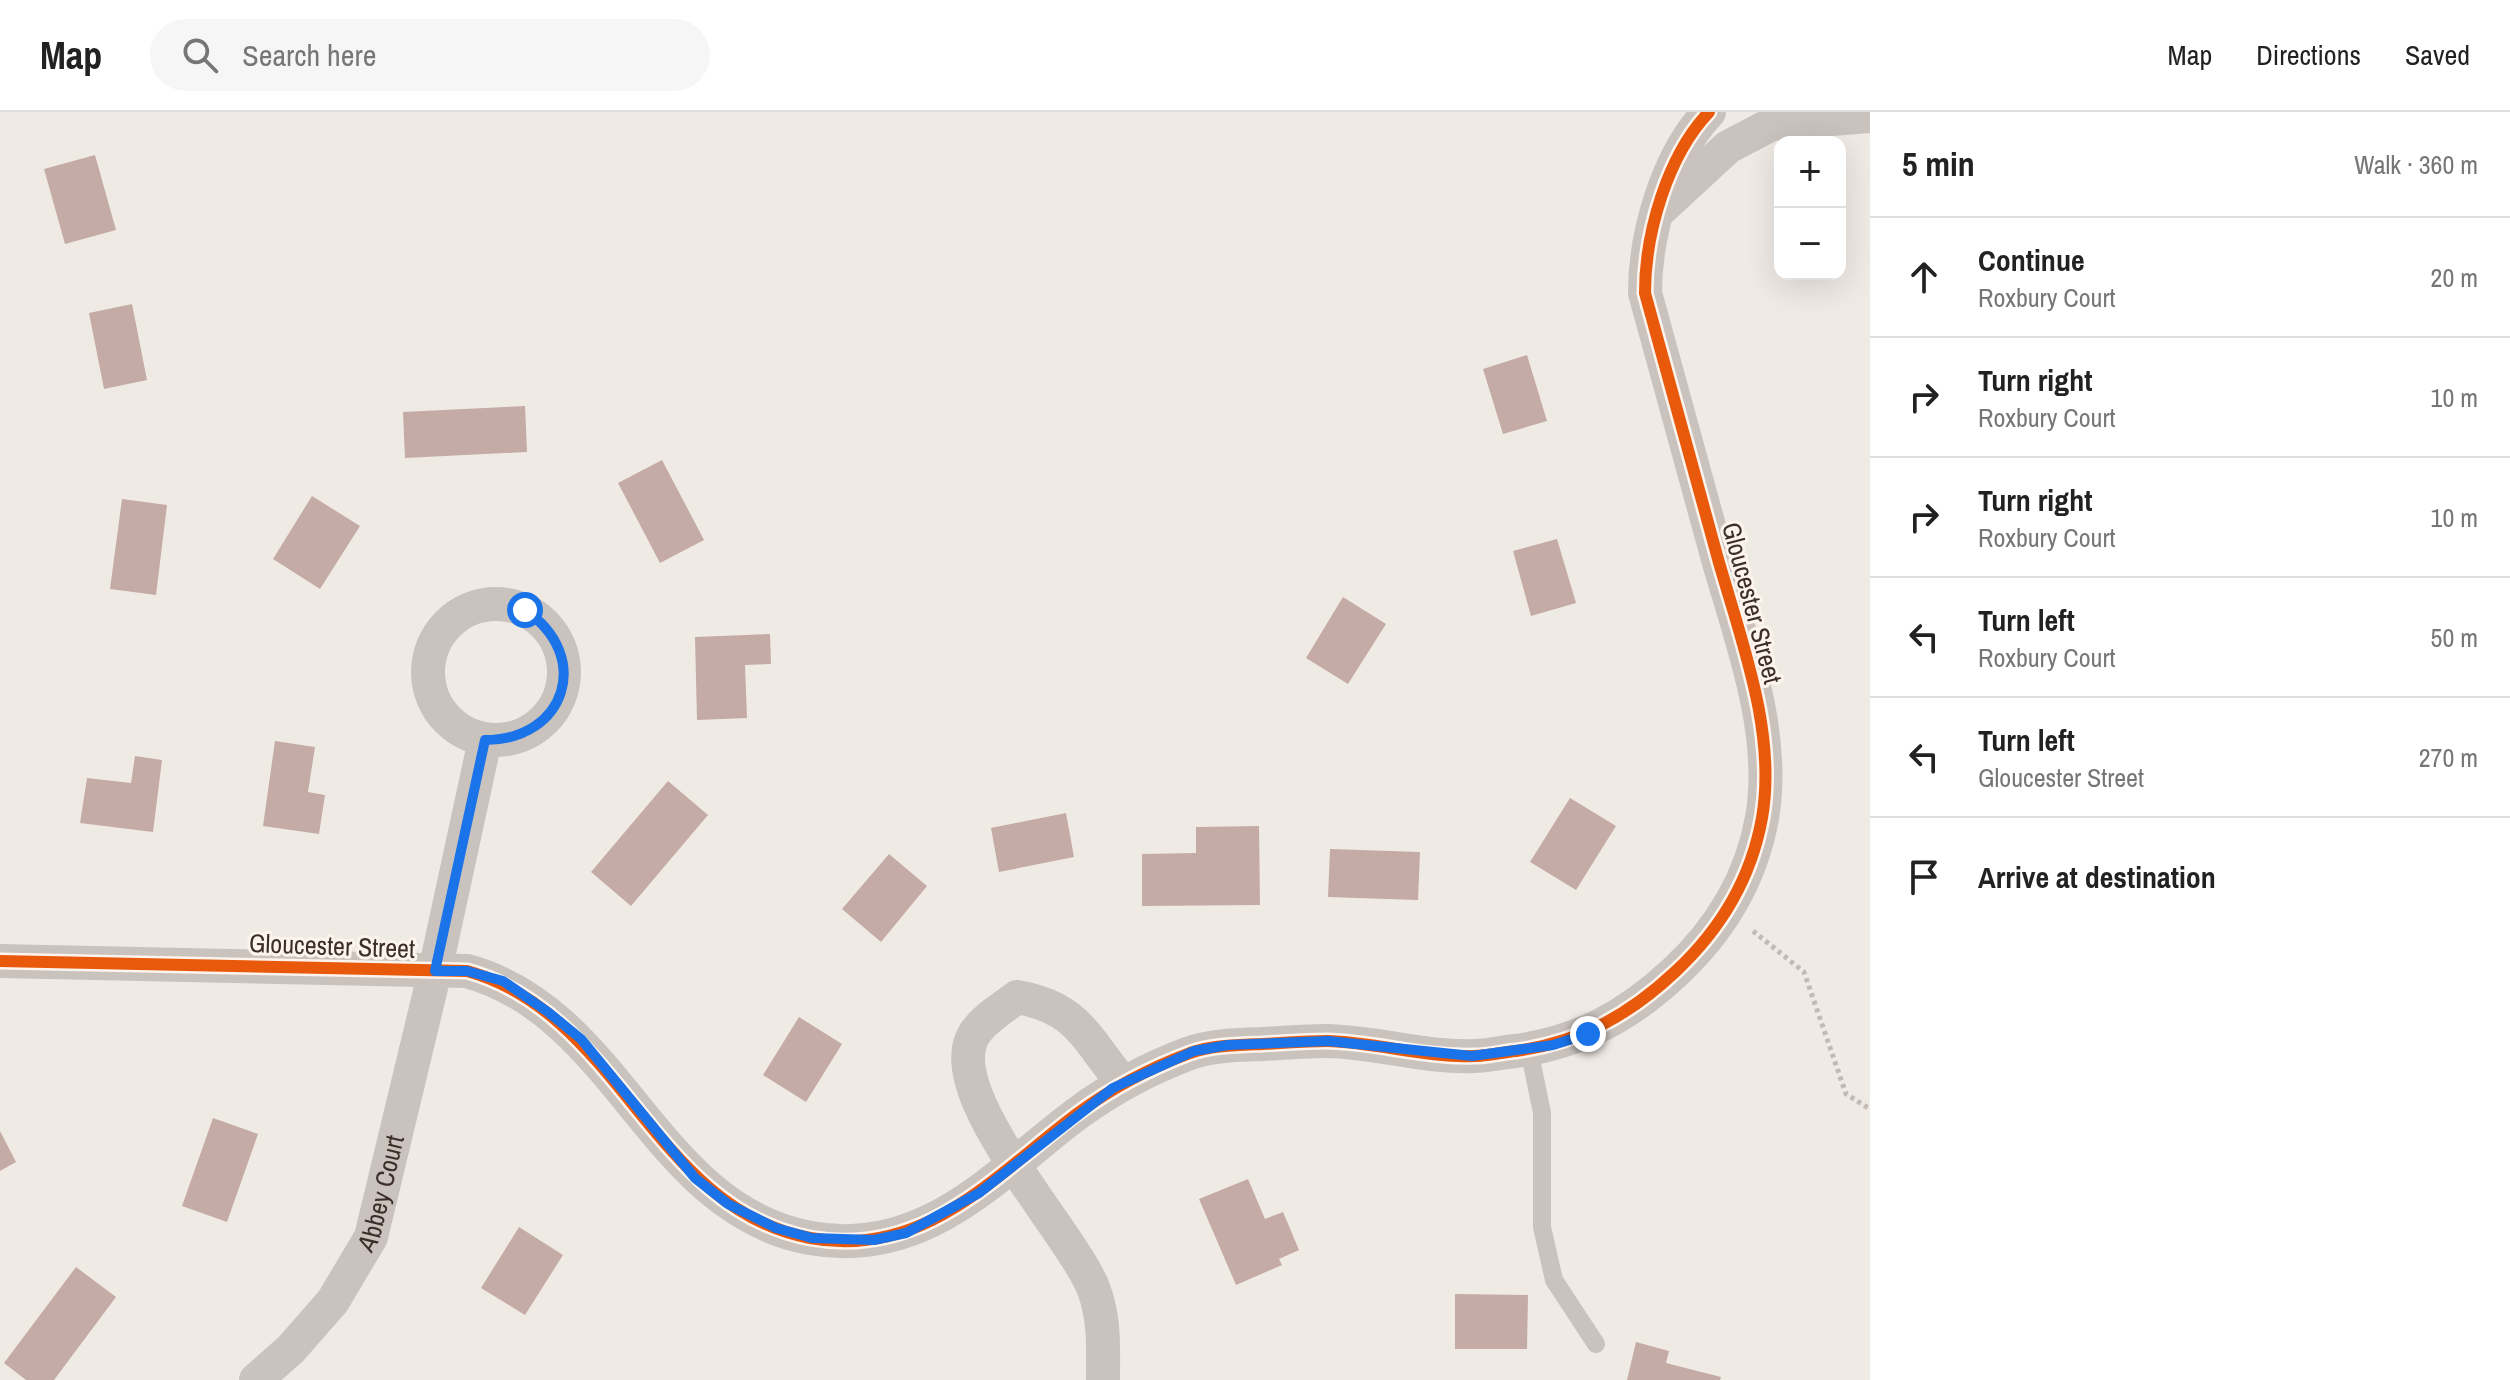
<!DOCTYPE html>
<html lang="en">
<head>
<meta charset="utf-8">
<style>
	body { margin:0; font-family:"Archivo Narrow",sans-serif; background:#f6f6f6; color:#222 }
	.controls { position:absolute; right:24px; top:24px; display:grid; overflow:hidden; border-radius:16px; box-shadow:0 8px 32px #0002 }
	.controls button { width:72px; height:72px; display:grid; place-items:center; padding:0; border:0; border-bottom:2px solid #e0e0e0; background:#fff; color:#222; font:40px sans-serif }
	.stop { position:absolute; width:24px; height:24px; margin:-18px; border:6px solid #1a73e8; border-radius:50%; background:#fff }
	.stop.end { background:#1a73e8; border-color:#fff; box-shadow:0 2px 8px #0008 }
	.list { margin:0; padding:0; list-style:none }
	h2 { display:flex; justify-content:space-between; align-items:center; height:104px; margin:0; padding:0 32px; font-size:34px }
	h2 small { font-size:26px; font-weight:400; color:#767676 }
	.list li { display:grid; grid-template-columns:52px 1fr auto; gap:24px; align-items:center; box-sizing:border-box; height:120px; padding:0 32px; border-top:2px solid #e0e0e0 }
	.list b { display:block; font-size:30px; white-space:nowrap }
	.list p { margin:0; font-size:26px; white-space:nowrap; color:#767676 }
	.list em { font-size:26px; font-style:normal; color:#767676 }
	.icon { flex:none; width:44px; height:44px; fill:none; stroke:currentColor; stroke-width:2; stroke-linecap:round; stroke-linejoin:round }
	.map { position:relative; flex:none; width:1870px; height:1268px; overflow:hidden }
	header { display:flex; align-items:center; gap:48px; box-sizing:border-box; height:112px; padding:0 40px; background:#fff; border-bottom:2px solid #e0e0e0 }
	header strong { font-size:38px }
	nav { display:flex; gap:44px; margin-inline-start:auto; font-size:28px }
	.search { width:560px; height:72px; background:#f6f6f6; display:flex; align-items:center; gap:20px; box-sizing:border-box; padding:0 28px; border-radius:44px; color:#767676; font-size:30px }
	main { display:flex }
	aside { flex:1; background:#fff }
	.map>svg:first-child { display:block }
	.building { fill:#c5aba5 }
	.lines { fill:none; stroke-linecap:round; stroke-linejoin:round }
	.path { stroke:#c3bab5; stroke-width:5; stroke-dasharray:4 4; stroke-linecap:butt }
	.service { stroke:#cac2bd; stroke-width:18 }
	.minor { stroke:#cac2bd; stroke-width:34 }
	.cycleway-casing { stroke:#fcf4ed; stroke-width:17 }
	.cycleway { stroke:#e8590c; stroke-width:12 }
	.route { stroke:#1a73e8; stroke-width:10 }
	.labels { text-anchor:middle; stroke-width:6; stroke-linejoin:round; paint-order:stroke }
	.street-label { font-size:26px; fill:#3c2e2a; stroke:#fcf4ed }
</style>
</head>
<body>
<header>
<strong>Map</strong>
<div class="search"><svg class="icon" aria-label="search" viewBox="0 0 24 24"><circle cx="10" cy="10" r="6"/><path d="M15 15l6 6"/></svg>Search here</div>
<nav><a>Map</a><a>Directions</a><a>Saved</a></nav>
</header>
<main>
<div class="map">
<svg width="1870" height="1268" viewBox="0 0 1870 1268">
	<rect width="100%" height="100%" fill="#f0eae5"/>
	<path class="building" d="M95 43 116 118 65 132 44 57Z
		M132 192 147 268 104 277 89 201Z
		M1527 243 1547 309 1503 322 1483 257Z
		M525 294 527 340 405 346 403 300Z
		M662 348 704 428 660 451 618 371Z
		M312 384 360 414 320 477 273 447Z
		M122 387 167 393 156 483 110 477Z
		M1557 427 1576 491 1531 504 1513 439Z
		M1343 485 1386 512 1348 572 1306 546Z
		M770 522 771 552 745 553 747 606 697 608 695 525Z
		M275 629 315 635 308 680 325 683 319 722 263 714Z
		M135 644 162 648 153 720 80 711 87 666 131 671Z
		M668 669 708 703 631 794 591 760Z
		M1570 686 1616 714 1576 778 1530 750Z
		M1066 701 1074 745 999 760 991 716Z
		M1259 714 1260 793 1142 794V742L1196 741V715Z
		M1330 737 1420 740 1418 788 1328 785Z
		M889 742 927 774 881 830 842 797Z
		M799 905 842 932 806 990 763 963Z
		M213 1006 258 1022 227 1110 182 1094Z
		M0 1019 16 1050 0 1059Z
		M1248 1067 1265 1107 1283 1100 1299 1138 1279 1147 1282 1153 1236 1173 1199 1087Z
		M519 1115 563 1143 525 1203 481 1176Z
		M76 1155 116 1185 54 1268H26L4 1251Z
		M1455 1182 1528 1183 1527 1237H1455Z
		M1636 1230 1669 1239 1666 1251 1721 1265 1720 1268H1627Z"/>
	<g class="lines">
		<path class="path" d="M1753 819 1804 860 1846 982 1870 997"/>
		<path class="service" d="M1529 937 1542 1001V1115L1554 1168 1596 1232"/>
		<g class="minor">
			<path d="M1662 96 1728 35 1772 12 1870 4"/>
			<circle cx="496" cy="560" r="68"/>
			<path d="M0 849 467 859C620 901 653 1097 810 1126 925 1147 995 1063 1078 1001 1112 976 1150 956 1190 941 1213 933 1239 933 1263 932 1284 931 1305 929 1327 929 1376 930 1425 946 1474 944 1488 944 1503 940 1516 939 1580 930 1628 904 1675 860 1719 819 1751 767 1762 706 1777 621 1741 528 1718 447 1694 358 1670 269 1645 181 1645 122 1667 44 1709 0"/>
			<path id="s1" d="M256 1268 291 1237 333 1189 371 1125 435 859 485 628"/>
			<path d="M1103 1268C1103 1237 1105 1208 1094 1178 1073 1121 936 979 975 921 985 906 1003 896 1017 885 1079 896 1085 926 1123 971"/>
		</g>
		<g class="cycleway-casing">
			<path id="cycleway" d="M0 849 467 859C620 901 653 1097 810 1126 925 1147 995 1063 1078 1001 1112 976 1150 956 1190 941 1213 933 1239 933 1263 932 1284 931 1305 929 1327 929 1376 930 1425 946 1474 944 1488 944 1503 940 1516 939 1580 930 1628 904 1675 860 1719 819 1751 767 1762 706 1777 621 1741 528 1718 447 1694 358 1670 269 1645 181 1645 122 1667 44 1709 0"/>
		</g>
		<use href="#cycleway" class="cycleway"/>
	</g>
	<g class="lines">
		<path class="route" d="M525 498C593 544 566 628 485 628L435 859H467L503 869 548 900 581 927 695 1066 728 1092 776 1116 812 1126 874 1128 906 1121 979 1081 1113 976 1194 939 1228 933 1328 929 1472 944 1553 933 1588 922"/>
	</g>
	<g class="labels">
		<g class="street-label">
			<text transform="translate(1752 491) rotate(75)" y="9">Gloucester Street</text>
			<text transform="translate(332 834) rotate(2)" y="9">Gloucester Street</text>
			<text dy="9" stroke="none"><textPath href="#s1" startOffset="230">Abbey Court</textPath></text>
		</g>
	</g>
</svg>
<div class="controls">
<button>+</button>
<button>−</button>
</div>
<div class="stop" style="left:525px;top:498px"></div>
<div class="stop end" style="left:1588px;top:922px"></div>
</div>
<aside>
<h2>5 min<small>Walk · 360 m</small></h2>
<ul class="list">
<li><svg class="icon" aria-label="ahead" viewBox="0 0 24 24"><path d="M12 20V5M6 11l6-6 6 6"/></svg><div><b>Continue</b><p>Roxbury Court</p></div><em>20 m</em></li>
<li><svg class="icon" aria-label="right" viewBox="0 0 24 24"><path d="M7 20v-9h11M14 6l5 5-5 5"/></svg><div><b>Turn right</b><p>Roxbury Court</p></div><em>10 m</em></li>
<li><svg class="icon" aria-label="right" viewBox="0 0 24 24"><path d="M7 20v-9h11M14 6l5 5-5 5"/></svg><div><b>Turn right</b><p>Roxbury Court</p></div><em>10 m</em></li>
<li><svg class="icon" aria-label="left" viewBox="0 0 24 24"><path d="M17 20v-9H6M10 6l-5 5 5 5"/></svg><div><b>Turn left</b><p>Roxbury Court</p></div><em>50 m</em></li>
<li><svg class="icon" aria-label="left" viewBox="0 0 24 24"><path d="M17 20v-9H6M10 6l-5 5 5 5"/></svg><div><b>Turn left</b><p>Gloucester Street</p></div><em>270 m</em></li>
<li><svg class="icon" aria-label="arrive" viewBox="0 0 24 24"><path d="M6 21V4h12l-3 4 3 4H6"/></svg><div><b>Arrive at destination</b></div></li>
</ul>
</aside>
</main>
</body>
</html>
